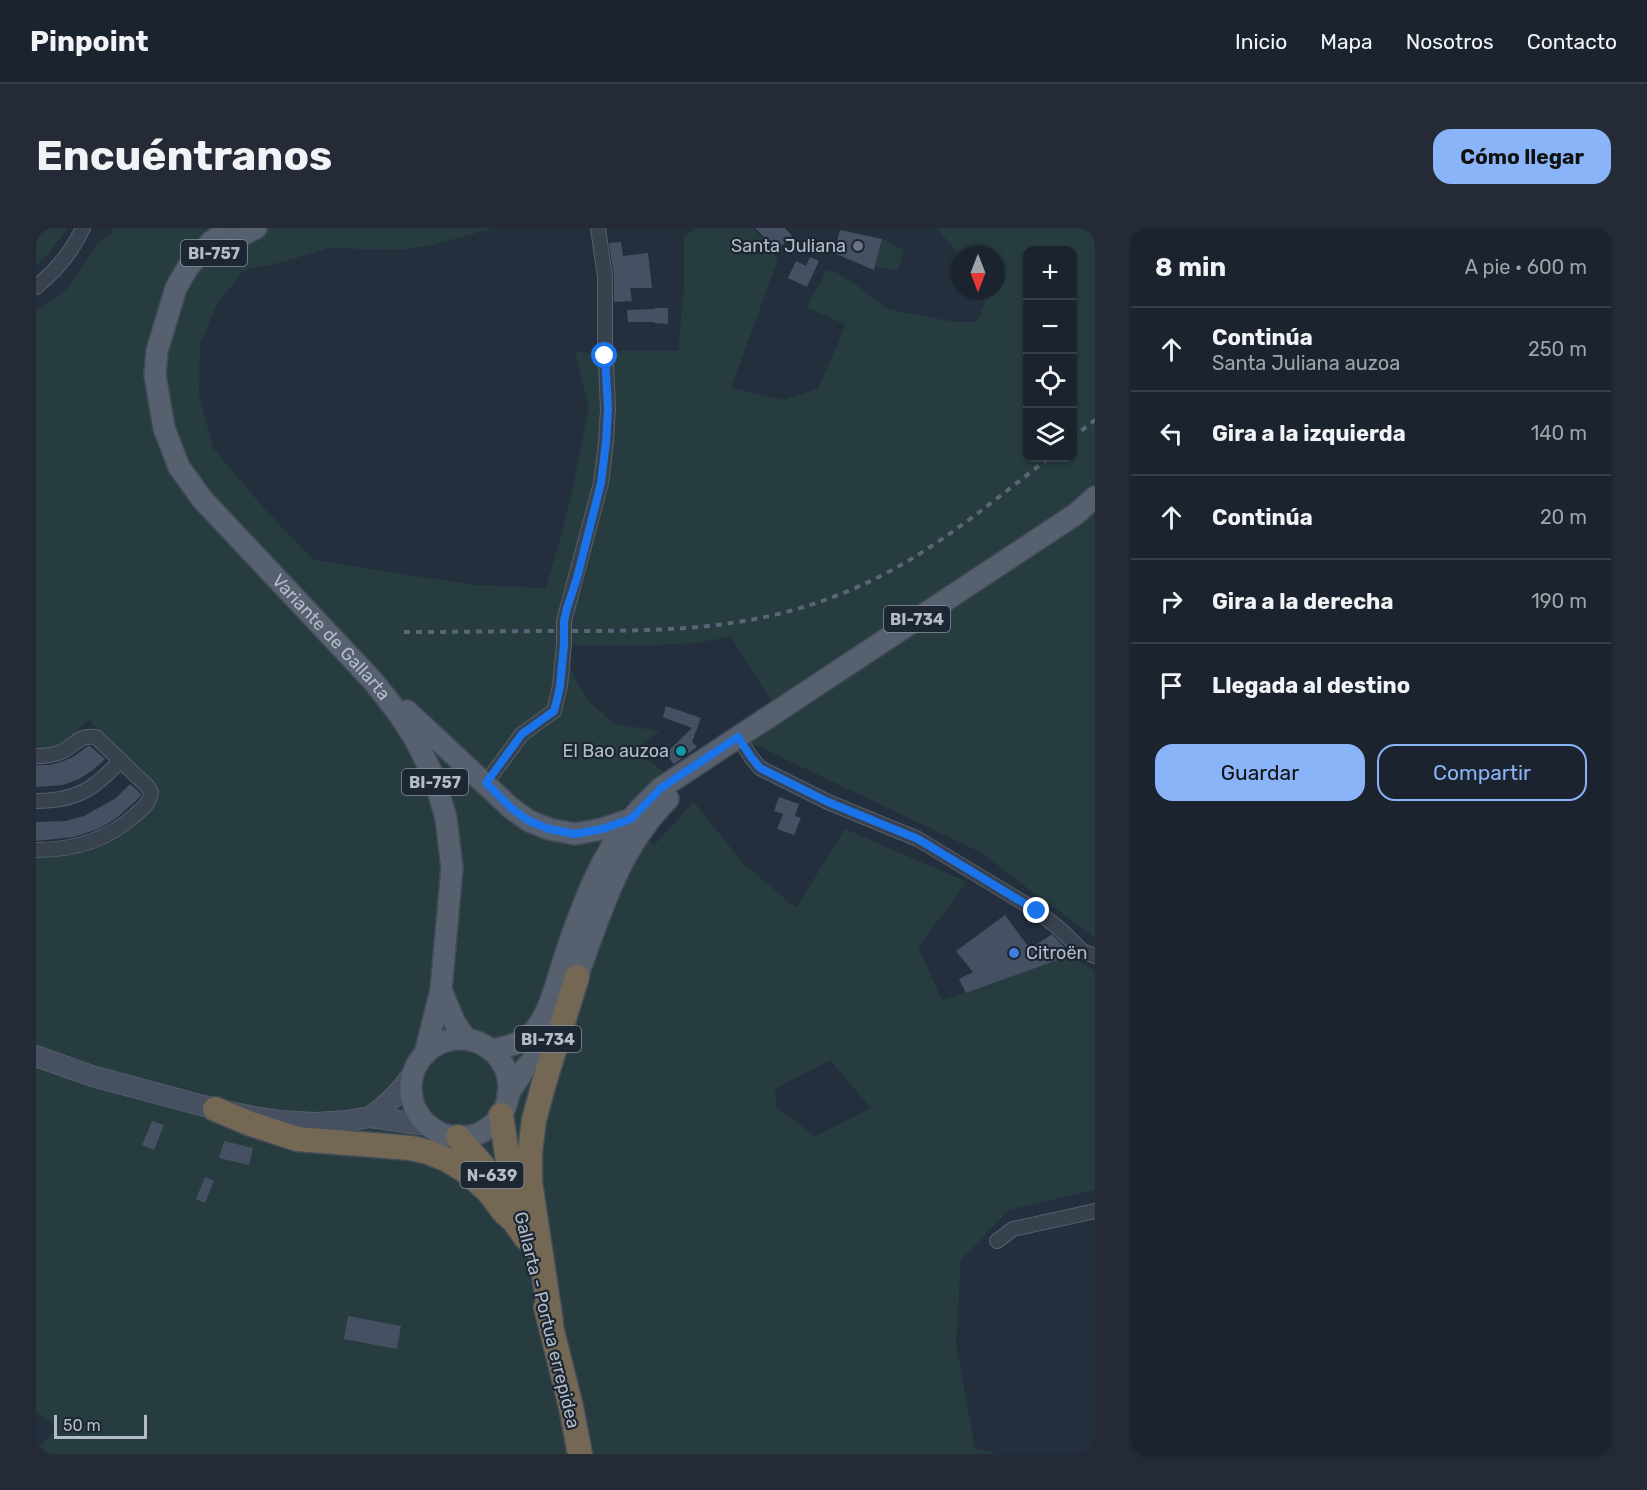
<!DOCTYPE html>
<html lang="es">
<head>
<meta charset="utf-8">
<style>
	body { margin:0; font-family:Rubik,sans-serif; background:#242b36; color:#f1f3f6 }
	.controls { position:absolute; right:18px; top:18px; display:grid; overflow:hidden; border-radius:12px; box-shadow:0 2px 4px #0004 }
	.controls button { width:54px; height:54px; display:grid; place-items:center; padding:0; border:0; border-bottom:2px solid #39404a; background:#1b232e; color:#f1f3f6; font:30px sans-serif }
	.compass { position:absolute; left:915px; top:18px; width:54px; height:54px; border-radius:50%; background:#1b232e; box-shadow:0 2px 4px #0004; rotate:180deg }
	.scale { position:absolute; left:18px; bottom:15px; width:93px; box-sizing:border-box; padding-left:6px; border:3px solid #b4bcc9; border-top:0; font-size:16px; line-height:21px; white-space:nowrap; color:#b4bcc9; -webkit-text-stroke:4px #1d2633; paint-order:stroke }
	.stop { position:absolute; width:18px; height:18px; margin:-14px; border:4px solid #1a73e8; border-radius:50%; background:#fff }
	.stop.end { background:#1a73e8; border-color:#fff; box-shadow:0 2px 6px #0008 }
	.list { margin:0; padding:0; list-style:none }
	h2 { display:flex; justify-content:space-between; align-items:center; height:78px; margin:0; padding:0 24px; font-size:26px }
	h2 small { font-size:20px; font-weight:400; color:#a0a4aa }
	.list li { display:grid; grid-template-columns:39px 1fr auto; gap:18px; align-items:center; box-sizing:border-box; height:84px; padding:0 24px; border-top:2px solid #39404a }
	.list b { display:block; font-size:22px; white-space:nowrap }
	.list p { margin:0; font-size:20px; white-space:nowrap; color:#a0a4aa }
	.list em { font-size:20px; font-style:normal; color:#a0a4aa }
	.actions { display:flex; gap:12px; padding:18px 24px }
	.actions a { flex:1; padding:14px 0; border:2px solid #8ab4f8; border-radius:18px; text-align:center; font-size:21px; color:#8ab4f8 }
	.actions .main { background:#8ab4f8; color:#111 }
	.icon { flex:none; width:33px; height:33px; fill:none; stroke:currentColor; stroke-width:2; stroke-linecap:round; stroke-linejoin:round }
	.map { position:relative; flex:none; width:1059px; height:1226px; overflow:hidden; border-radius:18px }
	header { display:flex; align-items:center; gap:36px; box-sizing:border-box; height:84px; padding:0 30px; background:#1b232e; border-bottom:2px solid #39404a }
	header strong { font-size:28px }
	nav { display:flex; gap:33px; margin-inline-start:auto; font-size:21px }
	.intro { display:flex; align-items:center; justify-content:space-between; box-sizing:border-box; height:144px; padding:0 36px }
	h1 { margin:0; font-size:42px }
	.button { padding:15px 27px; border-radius:18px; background:#8ab4f8; color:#111; font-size:21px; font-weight:700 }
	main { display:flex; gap:36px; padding:0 36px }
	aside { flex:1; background:#1b232e; border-radius:18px; box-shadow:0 2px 4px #0004 }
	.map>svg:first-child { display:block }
	.green { fill:#263c3f; fill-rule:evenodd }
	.building { fill:#455162 }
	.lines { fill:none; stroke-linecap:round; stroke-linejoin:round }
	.street-casing { stroke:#565f6c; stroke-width:16 }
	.secondary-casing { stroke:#565f6c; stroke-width:22 }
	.primary-casing { stroke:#414a57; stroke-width:24 }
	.highway-casing { stroke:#434c59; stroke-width:27 }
	.street { stroke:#38414e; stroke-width:14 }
	.secondary { stroke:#465061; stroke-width:20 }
	.primary { stroke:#56606e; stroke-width:21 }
	.highway { stroke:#746855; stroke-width:24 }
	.rail { stroke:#5a6575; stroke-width:4; stroke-dasharray:6 6; stroke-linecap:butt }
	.street-bridge-casing { stroke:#565f6c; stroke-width:16; stroke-linecap:butt }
	.street-bridge { stroke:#38414e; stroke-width:14 }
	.route { stroke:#1a73e8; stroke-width:8 }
	.worship-dot { fill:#6b7280; stroke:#1d2633; stroke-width:2 }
	.culture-dot { fill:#0f9aa8; stroke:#1d2633; stroke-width:2 }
	.shop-dot { fill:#3f7fe0; stroke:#1d2633; stroke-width:2 }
	.labels { text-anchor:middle; stroke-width:4.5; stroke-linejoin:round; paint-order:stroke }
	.shield { fill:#1d2633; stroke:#878f9c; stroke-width:1.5 }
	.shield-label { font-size:16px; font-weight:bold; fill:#b4bcc9 }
	.poi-label { font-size:18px; fill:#b4bcc9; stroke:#1d2633; text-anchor:end }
	.street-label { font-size:18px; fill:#b4bcc9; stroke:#1d2633 }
</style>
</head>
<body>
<header>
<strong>Pinpoint</strong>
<nav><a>Inicio</a><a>Mapa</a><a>Nosotros</a><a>Contacto</a></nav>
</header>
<div class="intro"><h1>Encuéntranos</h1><a class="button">Cómo llegar</a></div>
<main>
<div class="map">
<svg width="1059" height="1226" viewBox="0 0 1059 1226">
	<rect width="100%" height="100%" fill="#242f3e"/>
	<path class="green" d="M0 0H32L11 28 0 37Z
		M77 0H457L393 18 360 22 293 20 247 34 208 42 181 76 164 116 163 167 177 220 226 278 277 332 438 357 510 360 528 297 542 235 553 180 539 123 569 128 585 123H642L648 59V7L664 0H717L742 31 695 160 748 172 782 161 810 97 771 79 791 42 802 45 827 62 851 81 918 94H941L949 74 935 63H960V27L924 28 901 0H1059V709L983 654 948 626 724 519 686 505 736 474 695 409 658 415 622 417H535V443L554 474 578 496 624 503 598 521 628 544 583 583 618 617 658 574 707 635 760 680 809 601 931 654 882 719 906 772 930 765 1036 727 1059 744V962L973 982 925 1032 920 1116 939 1220 960 1226H0V1222L23 1199 0 1184V628C12 627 26 629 37 626 70 618 95 597 120 576L121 566 118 557 53 492 34 509 18 521 0 522V84L31 61 62 16 75 6ZM992 22H1036V230H992ZM794 832 835 880 779 908 741 880 739 861Z
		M846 11 868 22 862 42 839 39Z"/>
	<path class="building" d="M719 0H749L756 8 741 22Z
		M804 2 846 11 838 42 798 25Z
		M585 14 587 28 612 25 616 60H594L596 73 578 74V48L573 15Z
		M774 29 783 33 771 59 752 50 760 33 770 38Z
		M619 80H632V96L618 95V94H592L591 82 619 81Z
		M630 478 665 490 656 514 661 519 638 536 629 526 656 500 627 489Z
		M52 518H54L69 531 57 542 43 551 27 557 0 559V537H14L28 533 37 529Z
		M94 556 105 566 104 569 83 588 73 595 62 601 38 609 0 613V594L30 593 48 588 80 570Z
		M743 569 763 576 759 588 765 590 758 607 741 601 747 586 738 583Z
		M969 687 994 721 1016 706 1036 727 930 765 923 751 937 744 920 723Z
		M116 893 128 897 118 922 106 917Z
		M188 913 217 920 213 937 183 930Z
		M169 949 178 953 169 975 160 971Z
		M312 1088 365 1098 361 1121 308 1111Z"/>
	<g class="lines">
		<g class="street-casing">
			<path id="street" d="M0 59C21 42 36 24 47 0
				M528 393 565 255 570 214 572 181 569 114V49L562 0
				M702 509 715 529 724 540 792 574 882 611 1001 683 1025 702 1046 723 1059 728
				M0 528C10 528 21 527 29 522 42 514 43 507 60 509L112 559 115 564C114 575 107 580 99 587 72 612 36 622 0 622
				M450 555 486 506 518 483 524 458 528 416
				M0 573C41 573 58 561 85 532
				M961 1013 977 1001 1059 983"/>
		</g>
		<g class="secondary-casing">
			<path id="secondary" d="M0 828 56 848 179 881 222 890 244 893 279 895 311 893 334 889 391 897
				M334 889C351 877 364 864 376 847"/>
		</g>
		<g class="primary-casing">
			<g id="primary">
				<path id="s1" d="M193 0 175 14 152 39 140 60 121 123 119 147 128 200 143 239 166 271 337 453 363 486 379 511 395 543 403 566 410 590 416 640 405 762 389 826"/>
				<path d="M182 22 208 6 220 0"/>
				<path d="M371 483 475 580 493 593 513 601 539 606 566 601 595 591"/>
				<path d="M405 762 419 795 430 811"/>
				<path d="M535 763 541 749C565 685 582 621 632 571"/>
				<circle cx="424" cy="860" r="49"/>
				<path d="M455 822C473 819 491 814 502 798 516 778 522 748 530 725 546 678 564 628 596 590 605 579 615 570 625 560L1040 286 1059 269"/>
				<path d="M472 866 488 842 505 822 520 797"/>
			</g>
		</g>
		<g class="highway-casing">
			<path id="highway" d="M179 881 215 896 261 911 375 920 392 924 412 932 431 944 452 963 468 984 478 993 490 1010
				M465 887 472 933 485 988
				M422 909 455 947 461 956
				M510 1079 535 1179 544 1226
				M515 1094 494 954V924L498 892 508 855 541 749"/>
		</g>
		<use href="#street" class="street"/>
		<use href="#secondary" class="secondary"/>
		<use href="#primary" class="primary"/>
		<use href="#highway" class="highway"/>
		<path class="rail" d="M1036 210 1059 192
			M368 404C423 404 477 403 532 403 637 403 727 402 826 357 895 326 953 276 1013 230"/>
		<g class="street-bridge-casing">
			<path id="street-bridge" d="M528 393V416"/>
		</g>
		<use href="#street-bridge" class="street-bridge"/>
	</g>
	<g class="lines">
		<path class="route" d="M569 128 572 181 570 214 565 255 541 350 531 380 528 393V416L524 458 521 472 518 483 486 506 450 555 475 580 493 593 513 601 539 606 566 601 595 591 625 560 702 509 715 529 724 540 792 574 882 611 1001 683"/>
	</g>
	<circle class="worship-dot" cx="822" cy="18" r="6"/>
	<circle class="culture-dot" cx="645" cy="523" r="6"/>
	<circle class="shop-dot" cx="978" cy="725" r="6"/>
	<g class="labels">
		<g class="shield">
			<rect x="145" y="12" width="66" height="26" rx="4.5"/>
			<rect x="848" y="378" width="66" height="26" rx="4.5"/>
			<rect x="366" y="541" width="66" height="26" rx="4.5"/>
			<rect x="479" y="798" width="66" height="26" rx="4.5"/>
			<rect x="424.5" y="934" width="63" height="26" rx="4.5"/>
		</g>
		<g class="shield-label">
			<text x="178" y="31">BI-757</text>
			<text x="881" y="397">BI-734</text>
			<text x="399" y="560">BI-757</text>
			<text x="512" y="817">BI-734</text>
			<text x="456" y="953">N-639</text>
		</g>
		<g class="poi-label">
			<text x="810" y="24">Santa Juliana</text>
			<text x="633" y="529">El Bao auzoa</text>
			<text x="990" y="731" text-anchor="start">Citroën</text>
		</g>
		<g class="street-label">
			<text dy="6" stroke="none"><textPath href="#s1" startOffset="495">Variante de Gallarta</textPath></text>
			<text transform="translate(511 1092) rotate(76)" y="6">Gallarta - Portua errepidea</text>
		</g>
	</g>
</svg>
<div class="controls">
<button>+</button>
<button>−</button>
<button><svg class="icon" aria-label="locate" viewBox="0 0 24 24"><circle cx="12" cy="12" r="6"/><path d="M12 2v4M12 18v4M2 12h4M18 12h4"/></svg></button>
<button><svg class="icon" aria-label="layers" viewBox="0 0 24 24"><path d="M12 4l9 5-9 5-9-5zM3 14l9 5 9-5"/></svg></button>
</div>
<svg class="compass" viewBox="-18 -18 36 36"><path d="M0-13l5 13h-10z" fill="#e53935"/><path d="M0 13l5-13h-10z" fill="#a0a4aa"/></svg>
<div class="scale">50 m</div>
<div class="stop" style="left:569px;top:128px"></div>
<div class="stop end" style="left:1001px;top:683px"></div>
</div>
<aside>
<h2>8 min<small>A pie · 600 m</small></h2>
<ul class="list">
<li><svg class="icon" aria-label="ahead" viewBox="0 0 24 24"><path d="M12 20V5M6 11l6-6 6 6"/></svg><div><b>Continúa</b><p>Santa Juliana auzoa</p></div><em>250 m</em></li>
<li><svg class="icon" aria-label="left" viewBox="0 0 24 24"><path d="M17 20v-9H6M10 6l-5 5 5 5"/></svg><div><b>Gira a la izquierda</b></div><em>140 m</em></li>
<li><svg class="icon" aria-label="ahead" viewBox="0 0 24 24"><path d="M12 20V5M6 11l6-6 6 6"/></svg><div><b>Continúa</b></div><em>20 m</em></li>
<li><svg class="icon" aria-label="right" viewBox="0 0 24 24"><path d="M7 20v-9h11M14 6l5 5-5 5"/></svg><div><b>Gira a la derecha</b></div><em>190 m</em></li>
<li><svg class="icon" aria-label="arrive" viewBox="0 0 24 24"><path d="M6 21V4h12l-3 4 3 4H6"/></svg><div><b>Llegada al destino</b></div></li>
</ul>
<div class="actions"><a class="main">Guardar</a><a>Compartir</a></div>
</aside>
</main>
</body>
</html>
